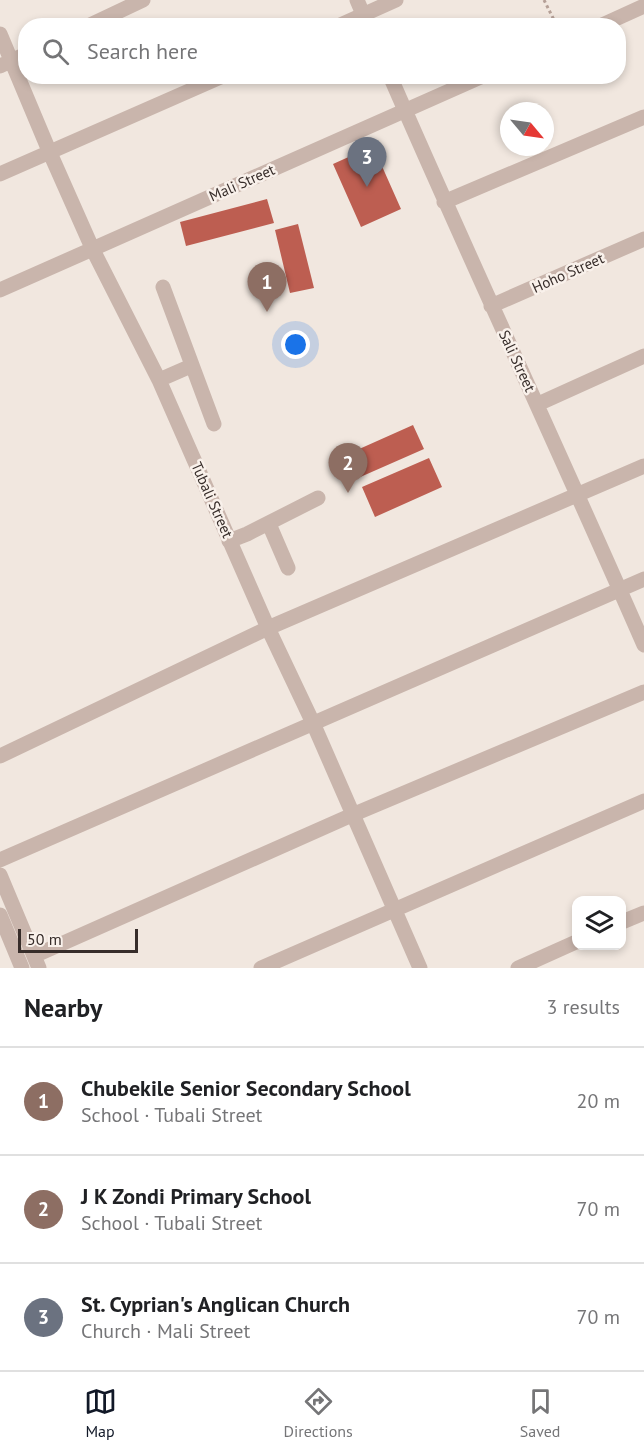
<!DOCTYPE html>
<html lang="en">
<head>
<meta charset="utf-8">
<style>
	body { margin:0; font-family:"PT Sans",sans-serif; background:#f2f2f2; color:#202124 }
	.controls { position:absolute; right:18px; bottom:18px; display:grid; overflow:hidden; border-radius:12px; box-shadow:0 3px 9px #0003 }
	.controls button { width:54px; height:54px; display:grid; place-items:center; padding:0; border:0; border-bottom:2px solid #e0e0e0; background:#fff; color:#202124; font:30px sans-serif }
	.compass { position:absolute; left:500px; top:102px; width:54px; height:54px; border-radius:50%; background:#fff; box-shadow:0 3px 9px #0003; rotate:119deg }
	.scale { position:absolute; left:18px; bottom:15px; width:120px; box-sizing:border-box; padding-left:6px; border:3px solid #372d2a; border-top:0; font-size:16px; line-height:21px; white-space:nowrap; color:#372d2a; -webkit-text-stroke:4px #f9f1eb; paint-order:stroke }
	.you { position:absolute; left:296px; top:345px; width:21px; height:21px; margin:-15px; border:4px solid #fff; border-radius:50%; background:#1a73e8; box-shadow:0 0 0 9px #1a73e833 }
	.badge { display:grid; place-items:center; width:39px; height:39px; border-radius:50%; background:#111827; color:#fff; font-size:20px; font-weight:700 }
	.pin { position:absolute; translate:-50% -50px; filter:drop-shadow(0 2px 3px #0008) }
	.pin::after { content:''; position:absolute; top:32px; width:21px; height:18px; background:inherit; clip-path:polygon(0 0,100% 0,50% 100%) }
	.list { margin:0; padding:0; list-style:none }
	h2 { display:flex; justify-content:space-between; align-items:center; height:78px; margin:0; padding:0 24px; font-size:26px }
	h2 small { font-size:20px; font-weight:400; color:#757577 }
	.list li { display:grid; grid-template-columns:39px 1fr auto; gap:18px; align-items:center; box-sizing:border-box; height:108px; padding:0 24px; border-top:2px solid #e0e0e0 }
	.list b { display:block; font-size:22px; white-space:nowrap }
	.list p { margin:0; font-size:20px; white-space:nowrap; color:#757577 }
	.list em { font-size:20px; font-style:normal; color:#757577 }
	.icon { flex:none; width:33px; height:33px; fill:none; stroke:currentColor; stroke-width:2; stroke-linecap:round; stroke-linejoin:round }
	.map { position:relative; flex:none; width:644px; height:968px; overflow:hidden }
	.search { position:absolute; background:#fff; box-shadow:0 3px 9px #0003; left:18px; right:18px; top:18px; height:66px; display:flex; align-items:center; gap:15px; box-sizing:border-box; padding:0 21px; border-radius:24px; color:#757577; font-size:22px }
	.sheet { height:402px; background:#fff }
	nav { display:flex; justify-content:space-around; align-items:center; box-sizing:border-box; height:84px; border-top:2px solid #e0e0e0; background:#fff; font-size:16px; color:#757577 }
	nav a { display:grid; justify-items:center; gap:3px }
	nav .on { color:#111827 }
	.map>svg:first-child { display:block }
	.building { fill:#bd5e51 }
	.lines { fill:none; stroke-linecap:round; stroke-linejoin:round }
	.path { stroke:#b49f96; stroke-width:3; stroke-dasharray:3 3; stroke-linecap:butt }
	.minor { stroke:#c9b5ac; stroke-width:15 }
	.labels { text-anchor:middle; stroke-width:5; stroke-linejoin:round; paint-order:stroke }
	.street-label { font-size:15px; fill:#372d2a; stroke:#f9f1eb }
</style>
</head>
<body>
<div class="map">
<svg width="644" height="968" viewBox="0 0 644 968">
	<rect width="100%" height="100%" fill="#f1e7df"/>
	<path class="building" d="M373 146 401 209 361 227 333 164Z
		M267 199 274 223 186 246 180 222Z
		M298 224 314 288 290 293 275 230Z
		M413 425 424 449 358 478 348 454Z
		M429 458 442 487 375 517 362 487Z"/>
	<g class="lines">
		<path class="path" d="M544 0 557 26"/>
		<path class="minor" d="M357 0 368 26
			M88 26 143 0
			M338 26 396 0
			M600 26 644 6
			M0 34 50 153 93 250 159 380 268 628 313 723 420 968
			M0 66 26 54
			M390 76C473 267 561 455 644 645
			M0 174 223 76
			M444 202 644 117
			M163 287 214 424
			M0 290 483 76
			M491 306 644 239
			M159 380 191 366
			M538 404 644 356
			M269 524 288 568
			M229 541 247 534 318 498
			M0 756 268 628 644 466
			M0 860 644 579
			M0 875 39 968
			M0 915 22 968
			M622 922 644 913
			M34 956 352 815 644 692
			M261 968 644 801
			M518 968 576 942"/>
	</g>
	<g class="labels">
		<g class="street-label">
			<text transform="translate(242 183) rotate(-24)" y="5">Mali Street</text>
			<text transform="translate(568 273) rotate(-24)" y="5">Hoho Street</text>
			<text transform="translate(517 361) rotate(65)" y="5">Sali Street</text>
			<text transform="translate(212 500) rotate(66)" y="5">Tubali Street</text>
		</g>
	</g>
</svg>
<div class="controls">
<button><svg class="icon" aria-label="layers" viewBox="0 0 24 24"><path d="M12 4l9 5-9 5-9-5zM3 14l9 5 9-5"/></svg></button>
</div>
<svg class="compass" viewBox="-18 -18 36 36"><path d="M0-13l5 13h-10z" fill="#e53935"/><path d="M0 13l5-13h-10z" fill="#757577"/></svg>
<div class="scale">50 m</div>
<div class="you"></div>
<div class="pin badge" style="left:267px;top:312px;background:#8d6e63">1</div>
<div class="pin badge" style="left:348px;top:493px;background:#8d6e63">2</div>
<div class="pin badge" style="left:367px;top:187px;background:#6b7280">3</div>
<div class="search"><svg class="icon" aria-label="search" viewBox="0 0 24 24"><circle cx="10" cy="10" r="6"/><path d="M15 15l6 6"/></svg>Search here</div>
</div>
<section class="sheet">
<h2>Nearby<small>3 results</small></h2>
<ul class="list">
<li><span class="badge" style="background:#8d6e63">1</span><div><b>Chubekile Senior Secondary School</b><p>School · Tubali Street</p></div><em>20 m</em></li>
<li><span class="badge" style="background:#8d6e63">2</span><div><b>J K Zondi Primary School</b><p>School · Tubali Street</p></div><em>70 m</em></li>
<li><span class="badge" style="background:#6b7280">3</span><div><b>St. Cyprian's Anglican Church</b><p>Church · Mali Street</p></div><em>70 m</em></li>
</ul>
</section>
<nav>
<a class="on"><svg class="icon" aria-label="map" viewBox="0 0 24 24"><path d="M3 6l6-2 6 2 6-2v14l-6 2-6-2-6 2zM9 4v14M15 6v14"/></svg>Map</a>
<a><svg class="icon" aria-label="directions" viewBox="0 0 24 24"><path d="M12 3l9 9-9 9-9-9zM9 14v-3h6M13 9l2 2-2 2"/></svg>Directions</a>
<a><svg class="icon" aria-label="saved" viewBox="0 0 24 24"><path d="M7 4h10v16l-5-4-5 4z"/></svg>Saved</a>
</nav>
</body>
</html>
